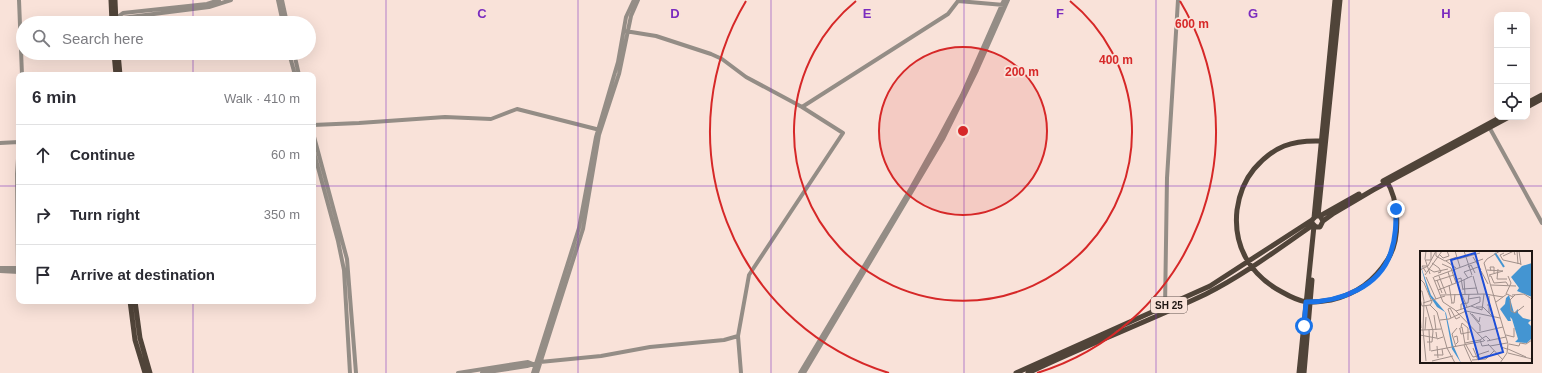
<!DOCTYPE html>
<html lang="en">
<head>
<meta charset="utf-8">
<style>
	body { margin:0; font-family:Helvetica,sans-serif; background:#f2f2f3; color:#2b2b33 }
	.controls { position:absolute; right:12px; top:12px; display:grid; overflow:hidden; border-radius:8px; box-shadow:0 4px 16px #0002 }
	.controls button { width:36px; height:36px; display:grid; place-items:center; padding:0; border:0; border-bottom:1px solid #e1e1e2; background:#fff; color:#2b2b33; font:20px sans-serif }
	.stop { position:absolute; width:12px; height:12px; margin:-9px; border:3px solid #1a73e8; border-radius:50%; background:#fff }
	.stop.end { background:#1a73e8; border-color:#fff; box-shadow:0 1px 4px #0008 }
	.list { margin:0; padding:0; list-style:none }
	h2 { display:flex; justify-content:space-between; align-items:center; height:52px; margin:0; padding:0 16px; font-size:17px }
	h2 small { font-size:13px; font-weight:400; color:#7c7c81 }
	.list li { display:grid; grid-template-columns:26px 1fr auto; gap:12px; align-items:center; box-sizing:border-box; height:60px; padding:0 16px; border-top:1px solid #e1e1e2 }
	.list b { display:block; font-size:15px; white-space:nowrap }
	.list em { font-size:13px; font-style:normal; color:#7c7c81 }
	.icon { flex:none; width:22px; height:22px; fill:none; stroke:currentColor; stroke-width:2; stroke-linecap:round; stroke-linejoin:round }
	.map { position:relative; flex:none; width:1542px; height:373px; overflow:hidden }
	.search { position:absolute; background:#fff; box-shadow:0 4px 16px #0002; left:16px; top:16px; width:300px; height:44px; display:flex; align-items:center; gap:10px; box-sizing:border-box; padding:0 14px; border-radius:22px; color:#7c7c81; font-size:15px }
	.panel { position:absolute; background:#fff; box-shadow:0 4px 16px #0002; left:16px; top:72px; width:300px; height:232px; border-radius:8px }
	.map>svg:first-child { display:block }
	.lines { fill:none; stroke-linecap:round; stroke-linejoin:round }
	.minor { stroke:#948d86; stroke-width:4 }
	.major { stroke:#504439; stroke-width:5 }
	.route { stroke:#1a73e8; stroke-width:5 }
	.grid { fill:none; stroke:#7b2cbf; stroke-width:1; stroke-opacity:0.55 }
	.ring { fill:none; stroke:#d62828; stroke-width:2 }
	.labels { text-anchor:middle; stroke-width:3.5; stroke-linejoin:round; paint-order:stroke }
	.shield { fill:#f9e2d9; stroke:#60534e; stroke-width:1 }
	.shield-label { font-size:10px; font-weight:bold; fill:#1e1613 }
	.inset-river { fill:none; stroke:#4495d2; stroke-width:2 }
	.inset-road { fill:none; stroke:#a1908a; stroke-width:1 }
	.view { fill:#1d4ed8; fill-opacity:0.15; stroke:#1d4ed8; stroke-width:2 }
	.inset-edge { fill:none; stroke:#1e1613; stroke-width:2 }
	.grid-label { font-size:13px; text-anchor:middle; font-weight:bold; fill:#7b2cbf; stroke:#f9e2d9; stroke-width:3.5; stroke-linejoin:round; paint-order:stroke }
	.centre { fill:#d62828; stroke:#f9e2d9; stroke-width:2 }
	.ring-label { font-size:12px; text-anchor:middle; font-weight:bold; fill:#d62828; stroke:#f9e2d9; stroke-width:3.5; stroke-linejoin:round; paint-order:stroke }
</style>
</head>
<body>
<div class="map">
<svg width="1542" height="373" viewBox="0 0 1542 373">
	<rect width="100%" height="100%" fill="#f9e2d9"/>
	<g class="lines">
		<path class="minor" d="M19 0 22 75
			M278 0 283 23
			M282 0 287 23
			M113 16 122 18 209 7 231 0
			M119 16 123 13 207 4 219 0
			M625 31 656 36 711 54 722 59 746 77 802 107 843 133 749 275 738 336 741 373
			M289 53 295 75
			M294 53 299 75
			M802 107 948 14 958 1 1004 5
			M313 125 359 123 445 117 491 119 517 109 600 130
			M1488 125 1542 223
			M313 133 347 259 356 373
			M0 143 19 142
			M313 149 338 241 344 270 350 373
			M0 268H19
			M0 271 19 272
			M18 272 17 174 19 144
			M1165 308 1167 178 1178 0
			M458 373 528 362 533 364
			M482 373 527 366 540 362 601 356 650 347 724 340 738 336
			M533 373 579 228 596 137 618 62 626 17 634 0
			M537 373 583 229 599 135 619 74 631 16 638 0
			M800 373 911 188 939 138 962 95 1004 0
			M804 373 943 139 977 70 1008 0"/>
		<path class="major" d="M111 0 112 23
			M115 0 116 23
			M114 53 116 75
			M118 53 120 75
			M1527 103 1542 95
			M1527 107 1542 99
			M1321 141C1292 140 1274 146 1254 169 1244 181 1239 195 1237 210 1233 246 1250 275 1282 292 1289 296 1299 301 1307 302 1314 303 1324 301 1331 300 1357 294 1374 281 1388 259 1401 238 1399 200 1386 180
			M1383 181 1501 117
			M1318 216 1340 0
			M1320 216 1359 194
			M1314 218 1335 0
			M1323 221 1320 216H1316L1312 220V223L1316 227H1320L1323 221 1334 213 1373 190 1509 117
			M130 301 135 340 145 373
			M135 301 140 338 150 373
			M1016 373 1210 286 1312 220
			M1028 373C1086 345 1147 322 1206 294 1244 275 1278 249 1313 225
			M1299 373 1314 226
			M1304 373 1312 280"/>
	</g>
	<g class="lines">
		<path class="route" d="M1304 326 1306 302C1340 302 1380 287 1391 252 1396 237 1396 223 1396 209"/>
	</g>
	<path class="grid" d="M193 0V23M386 0V373M578 0V373M771 0V373M964 0V373M1156 0V373M1349 0V373M193 53V75M0 186H19M313 186H1542M193 301V373"/>
	<circle cx="963" cy="131" r="84" fill="#d62828" fill-opacity=".12"/>
	<g class="ring">
		<circle cx="963" cy="131" r="84"/>
		<path d="M1070 1A169 169 0 1 1 856 1"/>
		<path d="M889 373A253 253 0 0 1 746 1M1180 1A253 253 0 0 1 1037 373"/>
	</g>
	<g class="labels">
		<rect class="shield" x="1151" y="297" width="36" height="16" rx="3"/>
		<g class="shield-label">
			<text x="1169" y="309">SH 25</text>
		</g>
	</g>
	<g transform="translate(1420 251)">
		<rect width="112" height="112" fill="#f9e2d9"/>
		<path d="M112 12V46L97 40 99 37 91 26 102 15ZM0 13 11 44 26 62 33 94 41 112 32 98 25 61 17 56 9 44ZM89 44 94 62 98 58V62L103 67 111 69 108 72 112 76V87L107 92 95 91 98 88 92 68 90 66 91 70H88L80 58 85 53 86 47Z" fill="#4495d2"/>
		<path class="inset-river" d="M75 2 84 16"/>
		<path class="inset-road" d="M6 0 5 8 10 23M16 0V5L25 10 37 6M35 0 40 16M44 0 52 24M80 0 67 8 64 12 88 93 87 102 80 112M97 0 98 13M99 0 101 14M84 2 80 4 83 9 101 13M19 3 23 7 29 5 27 0M83 5 94 0 95 4M53 6 61 19M38 8 60 2M6 9H11V1M26 10 36 17M12 12 19 17 21 21 18 22M22 13 31 17 36 32M48 16 51 14 55 22M9 18 14 21 28 18M78 18 77 28H87M0 19 8 15 16 0M67 19 83 20M61 20 68 33M71 20 70 16H74V22M6 21 2 15H7M28 21 32 33M5 24 22 0M69 24 83 20M19 25 26 43M53 25 58 43M69 25H71L74 32 86 31 88 34M6 26 16 48M13 26 23 51 35 59 65 90M14 26 63 8M48 27 44 21 58 16M0 28 4 32 12 51 10 54M17 29 22 42M35 29 41 27 43 39M44 29 45 43M15 30 34 24M29 34 32 52M71 34 96 35M43 38 57 37M18 39 36 32M0 40H2L4 50 3 79H0M86 43 91 32 88 25M21 44 65 43 83 46M92 44 104 43 112 48M93 46 90 49 91 60 95 62 104 55M0 48 2 55 10 54 17 61 27 97M48 48 60 46V51L51 55M76 51 87 43 93 46 95 44M3 52 25 45M31 52H34L35 43M67 54H70L72 63M6 55 13 80M47 56 37 32 52 25M56 56H63L73 66M41 58V53L48 52 49 43M36 60 51 55 62 59 64 43M50 62 60 74V80M69 62V45M0 63 1 77M52 63 59 71 60 66M14 64 16 79M31 67 28 58 30 57 36 68 40 66M20 69 29 68 46 60 80 67M0 76V92M41 76 42 72 48 77V89M39 78 42 76 45 93M40 78 41 83 50 81M3 79 6 110M3 79 21 78M5 79 6 66M9 79 10 100M16 81 17 88 23 86M57 82 83 76M0 84 16 87M86 84 94 86V77M34 86 37 85 38 91 36 93M79 88 81 96 87 98M67 90 86 86M7 91H12L13 80M45 92 60 89M68 93 83 109M89 93 99 95 100 92 106 93 112 89M44 94 52 112M46 94 53 106 58 105M69 94 62 95 60 89 66 85 70 89M17 95 18 107M70 95 87 92M36 96 32 83 37 77M27 97 35 112M53 97 58 109M56 97 59 109M88 98 106 106M11 100 64 90M88 102 112 108M14 104H23L22 98M57 104 69 100M52 109 66 108 74 100M12 110 33 105"/>
		<path class="view" d="M55 2 83 101 59 108 31 9Z"/>
		<rect width="112" height="112" class="inset-edge"/>
	</g>
	<g class="grid-label">
		<text x="482" y="18">C</text>
		<text x="675" y="18">D</text>
		<text x="867" y="18">E</text>
		<text x="1060" y="18">F</text>
		<text x="1253" y="18">G</text>
		<text x="1446" y="18">H</text>
	</g>
	<circle cx="963" cy="131" r="6" class="centre"/>
	<g class="ring-label">
		<text x="1192" y="28">600 m</text>
		<text x="1116" y="64">400 m</text>
		<text x="1022" y="76">200 m</text>
	</g>
</svg>
<div class="controls">
<button>+</button>
<button>−</button>
<button><svg class="icon" aria-label="locate" viewBox="0 0 24 24"><circle cx="12" cy="12" r="6"/><path d="M12 2v4M12 18v4M2 12h4M18 12h4"/></svg></button>
</div>
<div class="stop" style="left:1304px;top:326px"></div>
<div class="stop end" style="left:1396px;top:209px"></div>
<div class="search"><svg class="icon" aria-label="search" viewBox="0 0 24 24"><circle cx="10" cy="10" r="6"/><path d="M15 15l6 6"/></svg>Search here</div>
<section class="panel">
<h2>6 min<small>Walk · 410 m</small></h2>
<ul class="list">
<li><svg class="icon" aria-label="ahead" viewBox="0 0 24 24"><path d="M12 20V5M6 11l6-6 6 6"/></svg><div><b>Continue</b></div><em>60 m</em></li>
<li><svg class="icon" aria-label="right" viewBox="0 0 24 24"><path d="M7 20v-9h11M14 6l5 5-5 5"/></svg><div><b>Turn right</b></div><em>350 m</em></li>
<li><svg class="icon" aria-label="arrive" viewBox="0 0 24 24"><path d="M6 21V4h12l-3 4 3 4H6"/></svg><div><b>Arrive at destination</b></div></li>
</ul>
</section>
</div>
</body>
</html>
